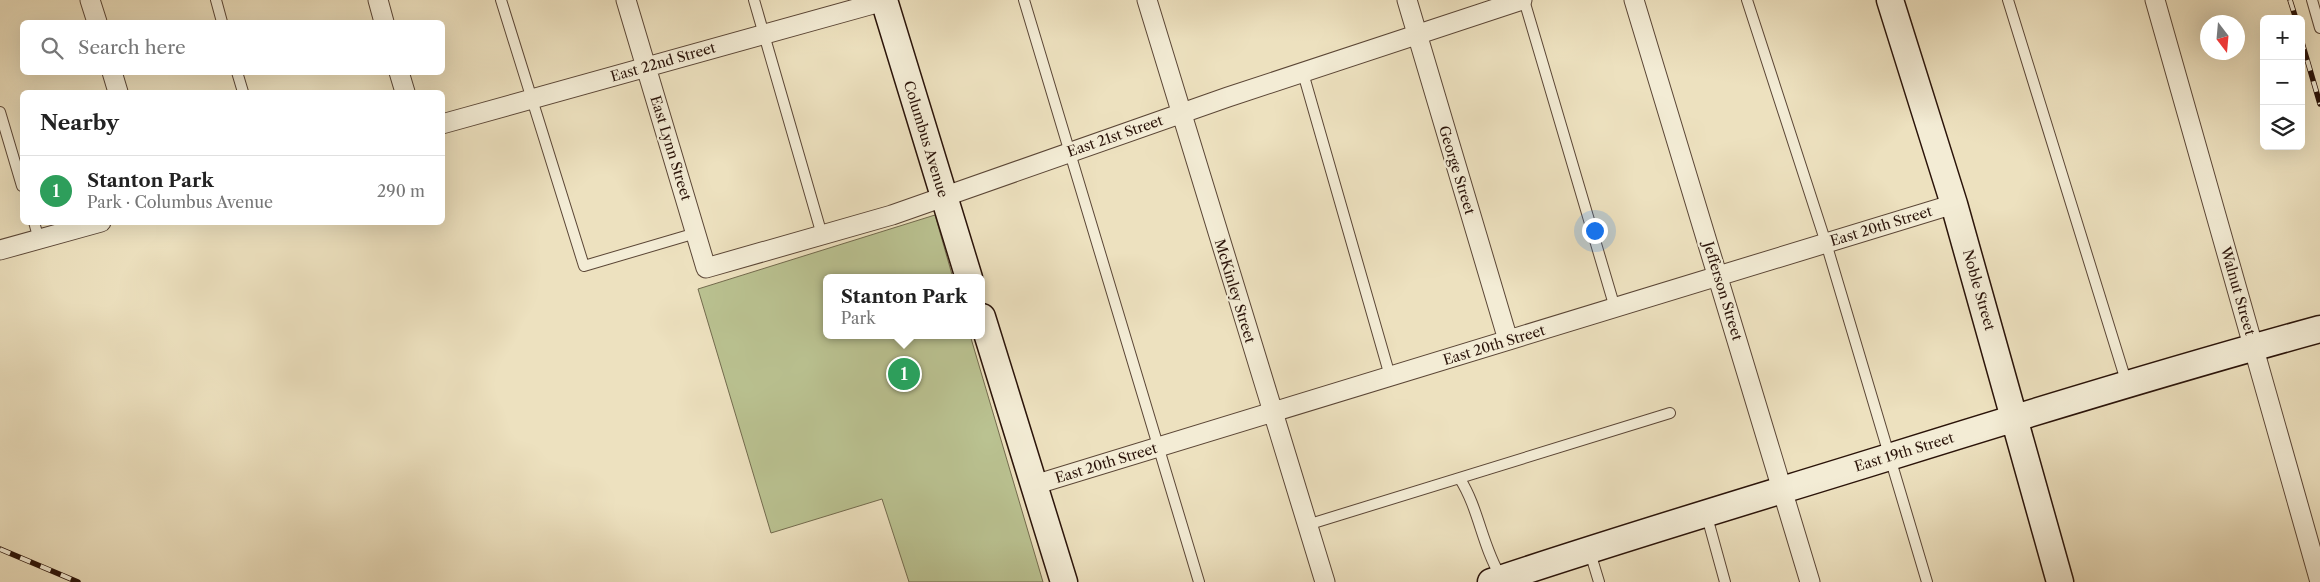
<!DOCTYPE html>
<html lang="en">
<head>
<meta charset="utf-8">
<style>
	body { margin:0; font-family:"Libre Caslon Text",serif; background:#f2f2f2; color:#222 }
	.controls { position:absolute; right:15px; top:15px; display:grid; overflow:hidden; border-radius:8px; box-shadow:0 5px 20px #0002 }
	.controls button { width:45px; height:45px; display:grid; place-items:center; padding:0; border:0; border-bottom:1px solid #e0e0e0; background:#fff; color:#222; font:25px sans-serif }
	.compass { position:absolute; left:2200px; top:15px; width:45px; height:45px; border-radius:50%; background:#fff; box-shadow:0 5px 20px #0002; rotate:164deg }
	.you { position:absolute; left:1594px; top:230px; width:18px; height:18px; margin:-12px; border:4px solid #fff; border-radius:50%; background:#1a73e8; box-shadow:0 0 0 8px #1a73e833 }
	.badge { display:grid; place-items:center; width:32px; height:32px; border-radius:50%; background:#8f2418; color:#fff; font-size:16px; font-weight:700 }
	.pin { position:absolute; translate:-50% -50%; border:2px solid #fff; box-shadow:0 1px 5px #0006 }
	.popup { position:absolute; left:823px; top:274px; width:162px; height:65px; box-sizing:border-box; display:grid; place-content:center; border-radius:8px; background:#fff; filter:drop-shadow(0 1px 4px #0005); font-size:16px; white-space:nowrap; color:#767676 }
	.popup b { font-size:19px; color:#222 }
	.popup::after { content:''; position:absolute; left:50%; top:100%; margin-left:-10px; border:10px solid transparent; border-top-color:#fff }
	.list { margin:0; padding:0; list-style:none }
	h2 { display:flex; justify-content:space-between; align-items:center; height:65px; margin:0; padding:0 20px; font-size:21px }
	h2 small { font-size:16px; font-weight:400; color:#767676 }
	.list li { display:grid; grid-template-columns:32px 1fr auto; gap:15px; align-items:center; box-sizing:border-box; height:70px; padding:0 20px; border-top:1px solid #e0e0e0 }
	.list b { display:block; font-size:19px; white-space:nowrap }
	.list p { margin:0; font-size:16px; white-space:nowrap; color:#767676 }
	.list em { font-size:16px; font-style:normal; color:#767676 }
	.icon { flex:none; width:28px; height:28px; fill:none; stroke:currentColor; stroke-width:2; stroke-linecap:round; stroke-linejoin:round }
	.map { position:relative; flex:none; width:2320px; height:582px; overflow:hidden }
	.search { position:absolute; background:#fff; box-shadow:0 5px 20px #0002; left:20px; top:20px; width:425px; height:55px; display:flex; align-items:center; gap:12px; box-sizing:border-box; padding:0 18px; border-radius:8px; color:#767676; font-size:19px }
	.panel { position:absolute; background:#fff; box-shadow:0 5px 20px #0002; left:20px; top:90px; width:425px; height:135px; border-radius:8px }
	.map>svg:first-child { display:block }
	.green { fill:#bac291; stroke:#726a4d }
	.lines { fill:none; stroke-linecap:round; stroke-linejoin:round }
	.lane-casing { stroke:#5b4636; stroke-width:12 }
	.street-casing { stroke:#5b4636; stroke-width:21 }
	.secondary-casing { stroke:#2a1309; stroke-width:29 }
	.lane { stroke:#f3ecd5; stroke-width:10 }
	.street { stroke:#f3ecd5; stroke-width:19 }
	.secondary { stroke:#f3ecd5; stroke-width:26 }
	.rail-casing { stroke:#2a1309; stroke-width:5.5 }
	.rail { stroke:#f3ecd5; stroke-width:4; stroke-dasharray:11; stroke-linecap:butt }
	.labels { text-anchor:middle; stroke-width:4.5; stroke-linejoin:round; paint-order:stroke }
	.street-label { font-size:14px; fill:#2a1309; stroke:#f3ecd5 }
</style>
</head>
<body>
<div class="map">
<svg width="2320" height="582" viewBox="0 0 2320 582">
	<rect width="100%" height="100%" fill="#ede1bf"/>
	<filter id="stains"><feTurbulence type="fractalNoise" baseFrequency=".004" numOctaves="4"/><feColorMatrix values="0 0 0 0 .2 0 0 0 0 .09 0 0 0 0 .02 0 0 0 .5 -.17"/></filter>
	<radialGradient id="worn" r=".72"><stop offset=".6" stop-color="#630" stop-opacity="0"/><stop offset="1" stop-color="#630" stop-opacity=".3"/></radialGradient>
	<path class="green" d="M935 215 953 278H826V335H970L1043 582H909L882 499 771 533 698 289Z"/>
	<g class="lines">
		<g class="lane-casing">
			<path id="lane" d="M216 0 222 22
				M501 0 584 266 696 233
				M754 0 822 235
				M1024 0 1199 582
				M1524 0 1615 308
				M1747 0 1826 243 1927 582
				M2008 0 2127 384
				M2312 0 2320 28
				M237 72 243 92
				M1303 73 1390 376
				M0 112 22 186
				M34 222 39 240
				M1460 479C1479 509 1482 546 1501 577
				M1706 513 1725 582
				M1307 525 1670 413
				M1589 549 1599 582"/>
		</g>
		<g class="street-casing">
			<path id="street" d="M90 0 97 22
				M378 0 384 22
				M626 0 706 268 892 215 1228 97 1522 0
				M1147 0 1325 582
				M1407 0 1508 340
				M1634 0 1810 582
				M2155 0 2320 582
				M112 72 118 92
				M399 72 405 92
				M442 124 884 1
				M0 250 101 222
				M1034 485 1954 204"/>
		</g>
		<g class="secondary-casing">
			<path id="secondary" d="M884 0 969 278
				M1890 0 1954 204 2060 582
				M982 317 1064 582
				M1491 582C1622 538 1754 499 1886 458 2030 413 2174 369 2320 329"/>
		</g>
		<use href="#lane" class="lane"/>
		<use href="#street" class="street"/>
		<use href="#secondary" class="secondary"/>
		<g class="rail-casing">
			<path id="rail" d="M2290 0 2296 19
				M2301 39 2320 104
				M0 549 78 582"/>
		</g>
		<use href="#rail" class="rail"/>
	</g>
	<g class="labels">
		<g class="street-label">
			<text transform="translate(663 62) rotate(-16)" y="5">East 22nd Street</text>
			<text transform="translate(1115 136) rotate(-19)" y="5">East 21st Street</text>
			<text transform="translate(926 139) rotate(73)" y="5">Columbus Avenue</text>
			<text transform="translate(671 148) rotate(73)" y="5">East Lynn Street</text>
			<text transform="translate(1457 170) rotate(73)" y="5">George Street</text>
			<text transform="translate(1881 226) rotate(-17)" y="5">East 20th Street</text>
			<text transform="translate(1979 290) rotate(74)" y="5">Noble Street</text>
			<text transform="translate(1235 291) rotate(73)" y="5">McKinley Street</text>
			<text transform="translate(1723 291) rotate(73)" y="5">Jefferson Street</text>
			<text transform="translate(2238 291) rotate(74)" y="5">Walnut Street</text>
			<text transform="translate(1494 345) rotate(-17)" y="5">East 20th Street</text>
			<text transform="translate(1904 452) rotate(-17)" y="5">East 19th Street</text>
			<text transform="translate(1106 463) rotate(-17)" y="5">East 20th Street</text>
		</g>
	</g>
	<rect width="100%" height="100%" filter="url(#stains)"/>
	<rect width="100%" height="100%" fill="url(#worn)"/>
</svg>
<div class="controls">
<button>+</button>
<button>−</button>
<button><svg class="icon" aria-label="layers" viewBox="0 0 24 24"><path d="M12 4l9 5-9 5-9-5zM3 14l9 5 9-5"/></svg></button>
</div>
<svg class="compass" viewBox="-18 -18 36 36"><path d="M0-13l5 13h-10z" fill="#e53935"/><path d="M0 13l5-13h-10z" fill="#767676"/></svg>
<div class="you"></div>
<div class="pin badge" style="left:904px;top:374px;background:#2e9e5b">1</div>
<div class="popup"><b>Stanton Park</b>Park</div>
<div class="search"><svg class="icon" aria-label="search" viewBox="0 0 24 24"><circle cx="10" cy="10" r="6"/><path d="M15 15l6 6"/></svg>Search here</div>
<section class="panel">
<h2>Nearby<small></small></h2>
<ul class="list">
<li><span class="badge" style="background:#2e9e5b">1</span><div><b>Stanton Park</b><p>Park · Columbus Avenue</p></div><em>290 m</em></li>
</ul>
</section>
</div>
</body>
</html>
